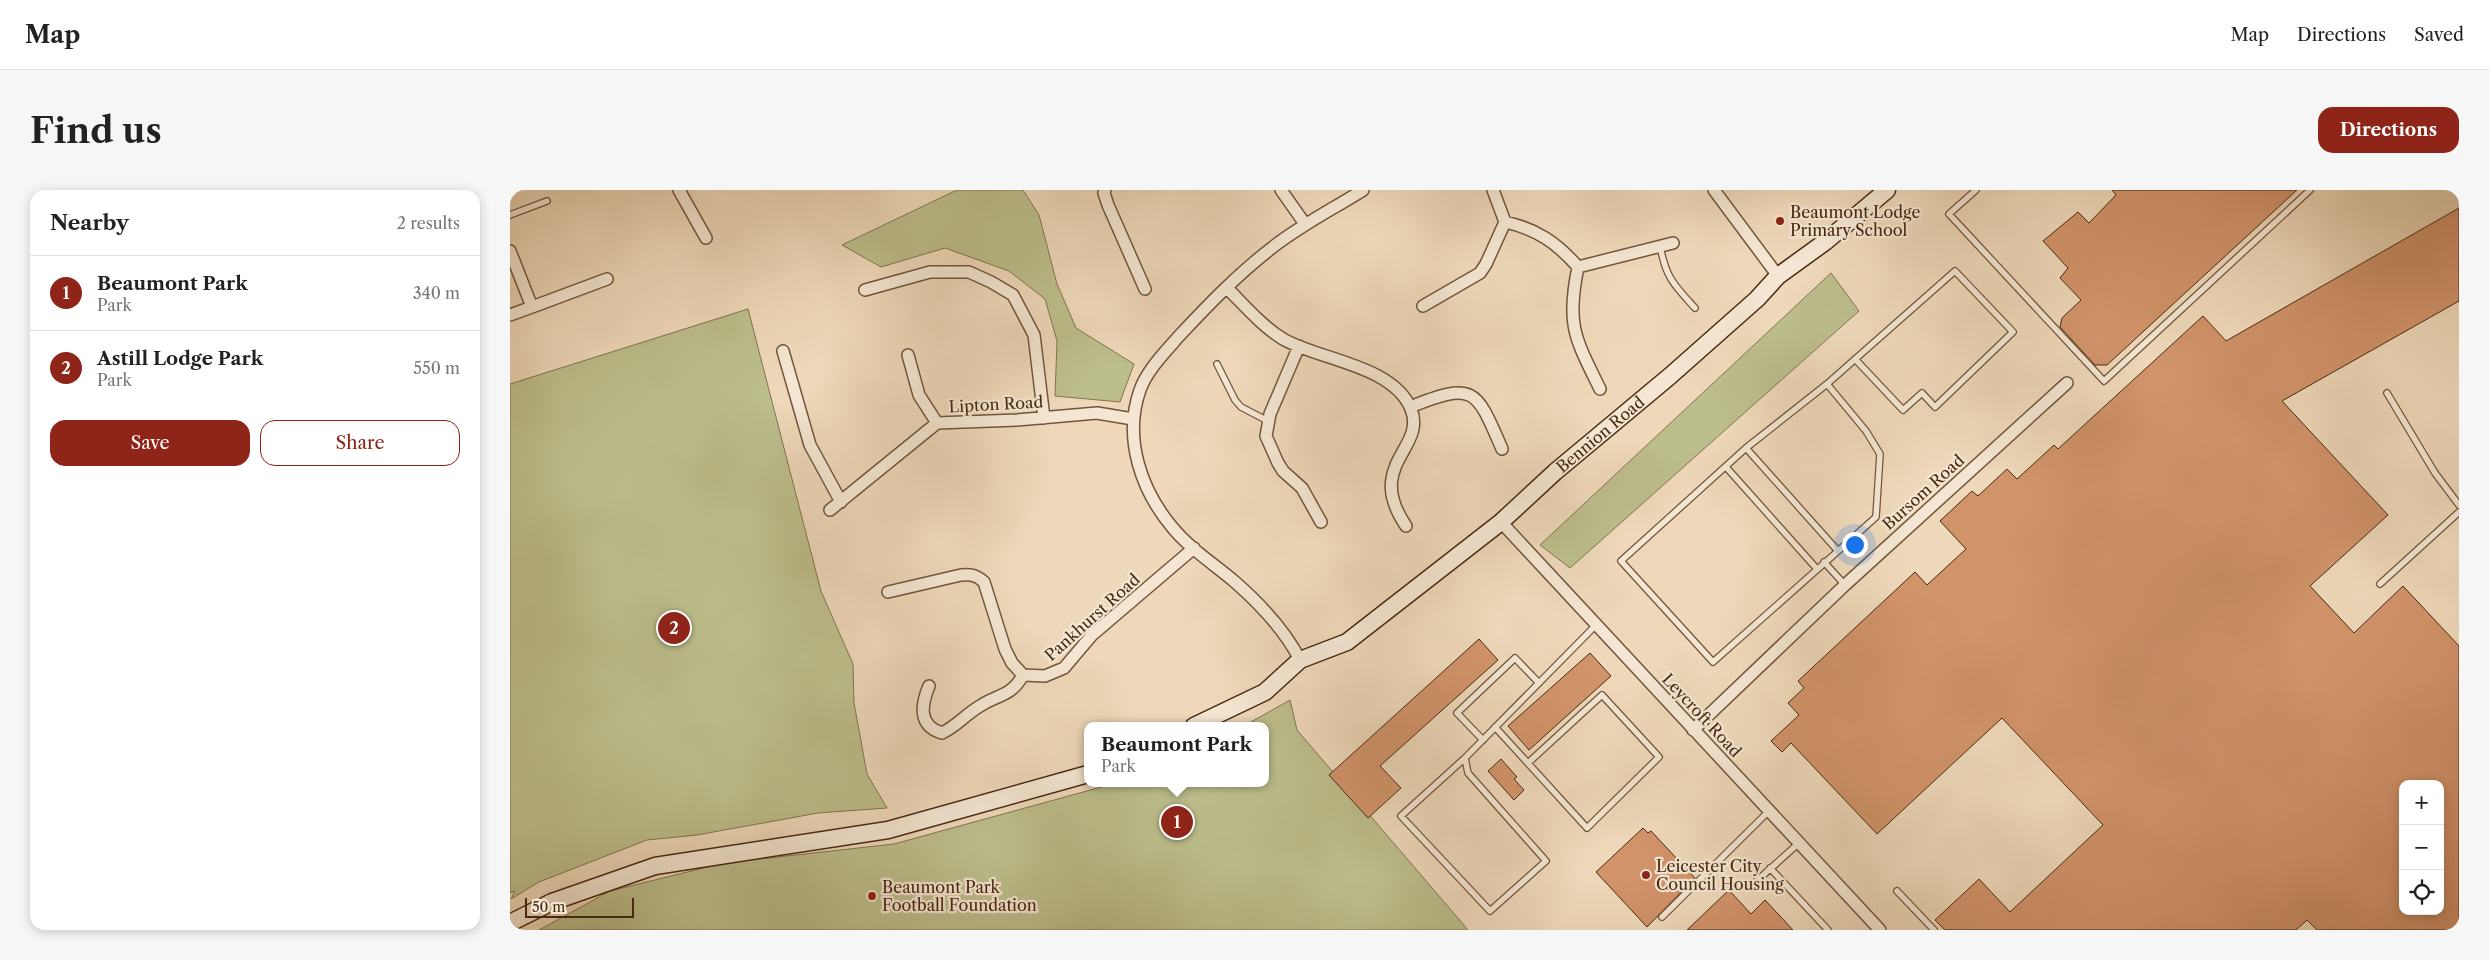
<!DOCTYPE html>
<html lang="en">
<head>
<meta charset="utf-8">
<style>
	body { margin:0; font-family:"Libre Caslon Text",serif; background:#f6f6f6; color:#222 }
	.controls { position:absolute; right:15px; bottom:15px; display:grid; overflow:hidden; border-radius:10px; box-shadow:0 2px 12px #0003 }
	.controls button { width:45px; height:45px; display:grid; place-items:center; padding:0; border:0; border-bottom:1px solid #e0e0e0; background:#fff; color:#222; font:25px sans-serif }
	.scale { position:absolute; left:15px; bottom:12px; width:109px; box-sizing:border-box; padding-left:5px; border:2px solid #482912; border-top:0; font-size:14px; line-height:18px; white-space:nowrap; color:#482912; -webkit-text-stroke:4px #f4e6d2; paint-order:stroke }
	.you { position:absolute; left:1344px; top:354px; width:18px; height:18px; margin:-12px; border:4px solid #fff; border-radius:50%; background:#1a73e8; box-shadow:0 0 0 8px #1a73e833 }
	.badge { display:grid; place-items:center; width:32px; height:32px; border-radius:50%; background:#8f2418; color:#fff; font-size:16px; font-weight:700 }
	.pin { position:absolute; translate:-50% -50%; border:2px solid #fff; box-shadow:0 1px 5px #0006 }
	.popup { position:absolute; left:574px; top:532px; width:185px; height:65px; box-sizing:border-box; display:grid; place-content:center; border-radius:10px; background:#fff; filter:drop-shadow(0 1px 4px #0005); font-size:16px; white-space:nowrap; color:#767676 }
	.popup b { font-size:19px; color:#222 }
	.popup::after { content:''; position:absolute; left:50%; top:100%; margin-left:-10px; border:10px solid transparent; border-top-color:#fff }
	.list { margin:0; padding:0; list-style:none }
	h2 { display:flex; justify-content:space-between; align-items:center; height:65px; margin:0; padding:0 20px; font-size:21px }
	h2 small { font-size:16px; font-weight:400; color:#767676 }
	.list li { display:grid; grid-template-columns:32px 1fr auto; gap:15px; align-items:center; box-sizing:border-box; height:75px; padding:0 20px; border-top:1px solid #e0e0e0 }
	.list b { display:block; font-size:19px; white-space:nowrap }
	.list p { margin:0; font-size:16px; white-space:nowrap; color:#767676 }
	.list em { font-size:16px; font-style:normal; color:#767676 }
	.actions { display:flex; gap:10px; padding:15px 20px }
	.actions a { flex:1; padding:11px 0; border:1px solid #8f2418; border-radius:15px; text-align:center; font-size:18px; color:#8f2418 }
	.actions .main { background:#8f2418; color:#fff }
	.icon { flex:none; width:28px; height:28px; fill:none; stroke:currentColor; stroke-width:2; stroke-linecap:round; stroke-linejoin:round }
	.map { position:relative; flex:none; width:1949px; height:740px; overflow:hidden; border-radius:15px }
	header { display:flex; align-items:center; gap:30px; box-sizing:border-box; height:70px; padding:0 25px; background:#fff; border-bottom:1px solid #e0e0e0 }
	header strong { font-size:24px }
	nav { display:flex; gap:28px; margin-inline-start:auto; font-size:18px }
	.intro { display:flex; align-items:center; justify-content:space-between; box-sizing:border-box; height:120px; padding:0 30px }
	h1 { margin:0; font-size:35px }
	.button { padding:12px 22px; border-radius:15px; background:#8f2418; color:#fff; font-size:18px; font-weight:700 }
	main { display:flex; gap:30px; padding:0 30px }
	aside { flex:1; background:#fff; border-radius:15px; box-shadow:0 2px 12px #0003 }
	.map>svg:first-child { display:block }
	.green { fill:#bcbe8c; stroke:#82744f }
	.building { fill:#d1936a; stroke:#482912; fill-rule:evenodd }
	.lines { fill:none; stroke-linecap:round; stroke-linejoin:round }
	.lane-casing { stroke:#72553c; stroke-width:8 }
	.street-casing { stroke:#72553c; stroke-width:14 }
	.secondary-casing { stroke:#482912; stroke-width:19 }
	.lane { stroke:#f4e6d2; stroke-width:5.5 }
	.street { stroke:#f4e6d2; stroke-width:11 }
	.secondary { stroke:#f4e6d2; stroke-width:16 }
	.poi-dot { fill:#8f2418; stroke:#f4e6d2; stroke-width:2 }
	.labels { text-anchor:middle; stroke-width:4.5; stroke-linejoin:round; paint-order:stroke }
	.poi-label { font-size:16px; fill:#482912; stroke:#f4e6d2; text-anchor:start }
	.street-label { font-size:16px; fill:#482912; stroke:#f4e6d2 }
</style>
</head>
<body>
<header>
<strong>Map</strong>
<nav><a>Map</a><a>Directions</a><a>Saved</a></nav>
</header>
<div class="intro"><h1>Find us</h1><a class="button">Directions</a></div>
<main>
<aside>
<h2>Nearby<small>2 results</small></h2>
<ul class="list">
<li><span class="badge">1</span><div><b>Beaumont Park</b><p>Park</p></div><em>340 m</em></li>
<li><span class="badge">2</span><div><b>Astill Lodge Park</b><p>Park</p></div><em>550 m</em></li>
</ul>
<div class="actions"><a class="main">Save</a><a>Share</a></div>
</aside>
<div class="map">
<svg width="1949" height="740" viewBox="0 0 1949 740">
	<rect width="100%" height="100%" fill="#eed8b9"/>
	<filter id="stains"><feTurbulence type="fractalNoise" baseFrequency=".004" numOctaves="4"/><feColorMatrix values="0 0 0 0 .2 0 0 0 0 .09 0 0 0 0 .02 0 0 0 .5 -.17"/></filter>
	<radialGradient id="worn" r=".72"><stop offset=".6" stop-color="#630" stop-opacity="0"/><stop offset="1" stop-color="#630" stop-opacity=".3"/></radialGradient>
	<path class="green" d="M447 0H513L529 25 547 94 566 138 624 174 610 212 545 206 547 151 535 109 499 81 435 58 371 77 332 55Z
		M1321 83 1349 121 1060 378 1030 355Z
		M238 119 311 401 343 474 344 513 357 584 377 618 308 623 187 645 137 650 29 692 1 709 5 701 0 703V194Z
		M780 510 787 540 958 740H29L100 701 214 673 384 654 606 593H756V536H734Z"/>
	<path class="building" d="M1602 0H1787L1597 175H1585L1550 137 1552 128 1571 110 1550 88 1558 78 1533 51 1568 22 1579 33 1606 5Z
		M1949 18V111L1772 211 1878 325 1800 396 1844 443 1893 396 1949 456V740H1807L1797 730 1786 740H1435L1425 730 1469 689 1500 722 1593 635 1492 528 1367 644 1281 553 1272 562 1261 551 1289 525 1278 513 1294 498 1288 491 1405 382 1417 395 1456 359 1430 331 1462 301 1468 306 1497 279 1507 289 1544 255 1548 259 1693 126 1716 151ZM1893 594H1930V721H1893Z
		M969 449 988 470 870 576 891 598 858 628 819 585Z
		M1080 463 1101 486 1019 560 998 536Z
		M991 569 1007 587 1004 589 1014 600 1004 610 978 581Z
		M1133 638 1138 643 1141 641 1185 688 1137 737 1086 682Z
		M1219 700 1241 724 1255 710 1283 740H1177Z"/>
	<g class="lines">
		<g class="lane-casing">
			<path id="lane" d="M1466 0 1439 24 1594 191 1800 0
				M0 25 37 11
				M1150 56C1156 88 1164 95 1185 118
				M707 174 725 210 731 217 758 231
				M1317 194 1445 81 1503 142 1425 217 1412 203 1393 220 1345 169
				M1877 203 1925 283 1949 315
				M1236 258 1328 361 1203 472 1111 371Z
				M1236 258 1317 194 1356 241 1370 264 1366 327 1328 361
				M1216 277 1307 379
				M1314 372 1335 395
				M1870 394 1949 322
				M985 537 1077 638 1149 567 1092 505 1018 573
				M973 550 947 523 1005 468 1029 493
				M955 568 958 583 1036 671 980 721 891 626 955 568 1086 435
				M1260 678 1318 740
				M1241 696 1289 653
				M1387 701 1424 740
				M1152 727 1259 621"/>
		</g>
		<g class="street-casing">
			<path id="street" d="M169 0 196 48
				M595 0 594 3 598 15 635 99
				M771 0 795 34
				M983 0 995 32C1027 39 1047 53 1068 77 1056 135 1065 148 1090 199
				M1204 0 1268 86
				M0 61 22 117 0 125
				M1068 77 1163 53
				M717 98C735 116 752 136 773 149 809 170 883 175 901 219 917 259 854 274 896 336
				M355 100 420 82H459L481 92 503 105 524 145 534 228
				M913 116 970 83 976 74 995 32
				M22 117 97 89
				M789 156 760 224 756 246 768 273 773 281 792 298 811 332
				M273 161 300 255 331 312
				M398 165 409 205 427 233
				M900 217C965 191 966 199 992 259
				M320 320 427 233 507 230 587 223 623 229
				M991 332 1370 740
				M378 402 451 385C461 384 466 385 474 392L495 459 502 473 513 485 535 486 554 478 582 445 684 358
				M790 470C775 440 750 414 725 392 704 374 680 359 662 337 631 300 613 248 630 200 637 180 656 161 670 145 699 114 729 83 763 57 791 35 823 19 853 0
				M419 496C411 515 408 536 432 543 447 536 456 524 470 516 488 504 501 507 513 485
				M1183 540 1335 395 1557 193"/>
		</g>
		<g class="secondary-casing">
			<g id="secondary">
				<path id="s1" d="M684 536 755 502 790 470 837 452 991 332 1045 282 1160 186 1247 109 1268 86 1315 52 1377 0"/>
				<path d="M0 733 42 712 145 676 378 640 578 584"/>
			</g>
		</g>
		<use href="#lane" class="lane"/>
		<use href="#street" class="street"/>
		<use href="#secondary" class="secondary"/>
	</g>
	<g class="poi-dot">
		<circle cx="1270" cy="31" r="5"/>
		<circle cx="1136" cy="685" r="5"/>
		<circle cx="362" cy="706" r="5"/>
	</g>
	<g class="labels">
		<g class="poi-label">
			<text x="1280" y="28">Beaumont Lodge<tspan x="1280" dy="18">Primary School</tspan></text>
			<text x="1146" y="682">Leicester City<tspan x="1146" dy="18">Council Housing</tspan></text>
			<text x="372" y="703">Beaumont Park<tspan x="372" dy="18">Football Foundation</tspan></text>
		</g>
		<g class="street-label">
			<text transform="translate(486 214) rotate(-3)" y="6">Lipton Road</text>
			<text dy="6" stroke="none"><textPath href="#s1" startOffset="504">Bennion Road</textPath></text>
			<text transform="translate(1413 302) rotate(-42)" y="6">Bursom Road</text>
			<text transform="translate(582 427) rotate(-42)" y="6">Pankhurst Road</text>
			<text transform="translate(1192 525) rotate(47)" y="6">Leycroft Road</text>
		</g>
	</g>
	<rect width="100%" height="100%" filter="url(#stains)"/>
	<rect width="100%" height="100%" fill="url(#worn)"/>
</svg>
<div class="controls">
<button>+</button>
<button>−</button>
<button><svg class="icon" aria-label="locate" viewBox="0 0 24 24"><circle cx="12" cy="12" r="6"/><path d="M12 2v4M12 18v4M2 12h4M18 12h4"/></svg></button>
</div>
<div class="scale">50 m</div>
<div class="you"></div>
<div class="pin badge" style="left:667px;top:632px">1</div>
<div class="popup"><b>Beaumont Park</b>Park</div>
<div class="pin badge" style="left:164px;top:438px">2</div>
</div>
</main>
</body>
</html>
